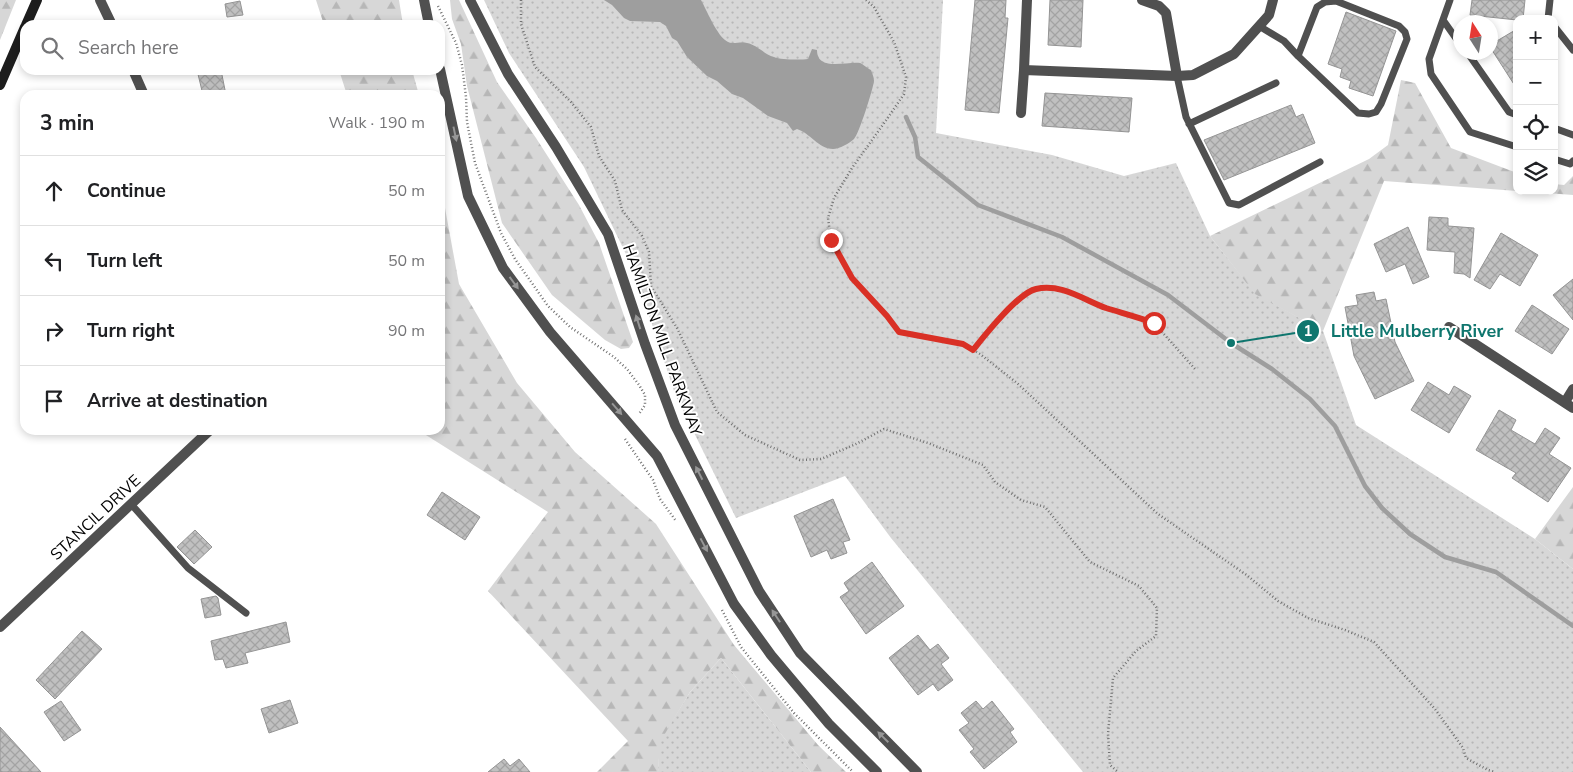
<!DOCTYPE html>
<html lang="en">
<head>
<meta charset="utf-8">
<style>
	body { margin:0; font-family:"Nunito Sans",sans-serif; background:#f2f2f2; color:#202124 }
	.controls { position:absolute; right:15px; top:15px; display:grid; overflow:hidden; border-radius:10px; box-shadow:0 2px 8px #0003 }
	.controls button { width:45px; height:45px; display:grid; place-items:center; padding:0; border:0; border-bottom:1px solid #e0e0e0; background:#fff; color:#202124; font:25px sans-serif }
	.compass { position:absolute; left:1453px; top:15px; width:45px; height:45px; border-radius:50%; background:#fff; box-shadow:0 2px 8px #0003; rotate:348deg }
	.stop { position:absolute; width:15px; height:15px; margin:-11px; border:4px solid #d93025; border-radius:50%; background:#fff }
	.stop.end { background:#d93025; border-color:#fff; box-shadow:0 1px 5px #0008 }
	.list { margin:0; padding:0; list-style:none }
	h2 { display:flex; justify-content:space-between; align-items:center; height:65px; margin:0; padding:0 20px; font-size:21px }
	h2 small { font-size:16px; font-weight:400; color:#757577 }
	.list li { display:grid; grid-template-columns:32px 1fr auto; gap:15px; align-items:center; box-sizing:border-box; height:70px; padding:0 20px; border-top:1px solid #e0e0e0 }
	.list b { display:block; font-size:19px; white-space:nowrap }
	.list em { font-size:16px; font-style:normal; color:#757577 }
	.icon { flex:none; width:28px; height:28px; fill:none; stroke:currentColor; stroke-width:2; stroke-linecap:round; stroke-linejoin:round }
	.map { position:relative; flex:none; width:1573px; height:772px; overflow:hidden }
	.search { position:absolute; background:#fff; box-shadow:0 2px 8px #0003; left:20px; top:20px; width:425px; height:55px; display:flex; align-items:center; gap:12px; box-sizing:border-box; padding:0 18px; border-radius:15px; color:#757577; font-size:19px }
	.panel { position:absolute; background:#fff; box-shadow:0 2px 8px #0003; left:20px; top:90px; width:425px; height:345px; border-radius:15px }
	.map>svg:first-child { display:block }
	.grass { fill:url(#grass-dots) }
	.forest { fill:url(#forest-firs) }
	.water { fill:#9e9e9e }
	.lines { fill:none; stroke-linecap:round; stroke-linejoin:round }
	.stream { stroke:#9e9e9e; stroke-width:4.5 }
	.building { fill:url(#building-cross-hatch); stroke:#949494 }
	.path { stroke:#727272; stroke-width:2.5; stroke-dasharray:1 2.5; stroke-linecap:butt }
	.service { stroke:#505050; stroke-width:7 }
	.minor { stroke:#505050; stroke-width:10 }
	.tertiary { stroke:#505050; stroke-width:10 }
	.secondary { stroke:#1d1d1d; stroke-width:10 }
	.oneway { fill:#969696 }
	.route { stroke:#d93025; stroke-width:6 }
	.labels { text-anchor:middle; stroke-width:4; stroke-linejoin:round; paint-order:stroke }
	.street-label { font-size:16px; fill:#000; stroke:#fff }
	.leader { fill:none; stroke:#0f766e; stroke-width:2 }
	.callout-dot { fill:#0f766e; stroke:#fff; stroke-width:2 }
	.mark-label { font-size:15px; text-anchor:middle; font-weight:bold; fill:#fff }
	.callout-label { font-size:18px; text-anchor:middle; font-weight:bold; fill:#0f766e; stroke:#fff; stroke-width:4; stroke-linejoin:round; paint-order:stroke }
</style>
</head>
<body>
<div class="map">
<svg width="1573" height="772" viewBox="0 0 1573 772">
	<defs>
		<pattern id="grass-dots" width="8" height="8" patternUnits="userSpaceOnUse" patternTransform="scale(1.25)"><rect width="8" height="8" fill="#d7d7d7"/><path d="M2 2h.1M6 6h.1" fill="none" stroke="#b7b7b7" stroke-width="1.8" stroke-linecap="round"/></pattern>
		<pattern id="forest-firs" width="22" height="20" patternUnits="userSpaceOnUse" patternTransform="scale(1.25)"><rect width="22" height="20" fill="#d7d7d7"/><path d="M5 1l3.5 6h-7zM16 11l3.5 6h-7z" fill="#b7b7b7"/></pattern>
		<pattern id="building-cross-hatch" width="8" height="8" patternUnits="userSpaceOnUse" patternTransform="scale(1.25)"><rect width="8" height="8" fill="#c0c0c0"/><path d="M0 0l8 8M0 8l8-8" fill="none" stroke="#a3a3a3"/></pattern>
	</defs>
	<rect width="100%" height="100%" fill="#fff"/>
	<path class="grass" d="M484 0H943L936 133 1052 155 1124 176 1176 163 1210 236 1255 293 1323 331 1356 425 1535 539 1573 569V772H1083L891 538 845 476 736 518 675 394 635 273 584 167 509 53Z
		M721 658 811 772H658L659 742 690 692Z"/>
	<path class="forest" d="M0 0H16L0 40Z
		M316 0H399L403 25H324Z
		M450 0H459L497 82 536 138 579 205 599 243 633 342 629 348 621 349 605 340 552 295 502 223 467 86 461 44 452 19Z
		M339 70H412L419 95H347Z
		M1401 80 1415 83 1451 148 1517 173V191L1384 181 1323 331 1255 294 1210 236 1369 159 1388 145Z
		M1573 176V195L1521 191H1554V184L1564 185Z
		M440 181 459 284 517 383 575 452 656 524 734 645 818 745 846 772H811L721 658 690 692 660 742 658 772H597L628 741 488 591 548 512 418 430H440Z
		M1573 487V569L1535 539Z"/>
	<path class="water" d="M604 0H701C707 11 716 33 725 40 732 46 738 41 747 43 757 45 764 54 774 57 781 60 801 60 808 59L812 49 817 50C817 72 847 61 860 63 863 64 867 68 871 70 872 73 874 77 874 81 873 89 859 134 854 139 850 143 839 149 833 149 819 149 810 133 797 129L793 131 787 123 768 116 743 98 732 94 717 81 707 76 687 57 677 41 672 38 666 26 660 22 630 21 624 18 612 5Z"/>
	<g class="lines">
		<path class="stream" d="M906 117 915 137 918 157 978 205 1062 237 1168 295 1231 343 1272 369 1310 399 1335 426 1365 486 1382 508 1410 534 1445 557 1496 572 1573 626"/>
	</g>
	<path class="building" d="M975 0H1006L1005 18H1008L999 113 965 110Z
		M1050 0H1083L1081 47 1048 45Z
		M1472 0H1525L1523 19 1517 20 1470 15Z
		M240 1 243 15 227 17 225 4Z
		M1346 12 1396 31 1373 96 1349 88 1351 81 1340 77 1342 69 1328 64Z
		M1517 29V89L1490 47V45Z
		M197 70H221L226 95H203Z
		M1045 93 1132 98 1129 132 1042 126Z
		M1291 105 1296 117 1303 114 1315 143 1224 180 1204 140Z
		M1429 217 1448 218V226L1474 228 1470 278 1464 274 1454 273 1455 252 1427 250Z
		M1408 227 1429 277 1413 284 1405 264 1386 272 1374 244Z
		M1501 233 1538 255 1520 286 1500 274 1490 289 1474 280Z
		M1573 279V320L1553 295Z
		M1374 292 1376 301 1386 299 1395 342 1414 381 1375 399 1354 356 1345 307 1358 305 1356 295Z
		M1532 305 1569 329 1552 354 1515 331Z
		M1428 382 1449 395 1454 386 1471 396 1449 433 1411 410Z
		M1499 410 1516 420 1511 430 1535 444 1545 428 1560 438 1549 454 1571 468 1548 502 1512 478 1516 473 1476 450Z
		M442 492 480 517 465 540 427 515Z
		M833 499 850 540 843 542 847 553 831 559 827 550 811 557 794 516Z
		M195 530 212 547 194 564 177 547Z
		M872 562 904 606 866 634 840 597 849 591 844 583Z
		M216 596 218 598 221 615 205 618 201 599Z
		M286 622 290 642 245 653 248 663 226 668 223 659 215 660 211 641Z
		M82 631 102 649 55 699 36 680Z
		M918 635 930 650 938 644 949 658 941 664 953 680 938 691 933 684 918 695 889 658Z
		M290 700 298 723 269 733 261 709Z
		M61 701 81 730 64 741 44 712Z
		M976 701 983 709 992 701 1014 729 1010 732 1017 742 984 769 970 752 974 749 959 730 969 723 961 713Z
		M0 727 41 772H0Z
		M504 759 510 766 519 759 530 772H488Z"/>
	<g class="lines">
		<path class="path" d="M521 0V24L535 67 571 102 591 127 599 156 615 181 622 210 642 236 649 252 651 286 677 328 717 412 745 435 800 460 821 459 856 444 884 429 928 443 983 465 995 482 1021 500 1045 507 1090 562 1139 586 1157 608 1156 636 1136 651 1113 678 1108 734 1110 765 1118 772
			M866 0 874 7 894 42 906 77 904 94 887 119 852 168 834 198 828 218 831 240 852 278 887 316 899 332 963 344 980 354 1017 383 1158 514 1248 576 1278 601 1308 618 1345 630 1374 642 1435 709 1463 748 1466 758 1488 770 1495 772
			M438 6 456 43 462 65 466 97 467 122 475 163 501 233 515 259 548 306 570 327 614 357 627 369 639 385 645 395V405L639 414
			M973 350 1007 311 1029 292 1036 289 1049 288 1068 291 1106 307 1154 323 1195 369
			M625 439 653 480 660 499 676 521
			M722 610 741 647 794 713 853 772"/>
		<path class="service" d="M1450 0 1429 59 1431 74 1470 132 1517 147
			M1548 19 1550 0
			M1443 20 1460 44
			M1259 26 1284 41 1298 56 1358 113 1369 114 1376 112 1381 104 1407 39 1405 32 1399 26 1336 1 1325 2 1317 7 1298 56
			M1554 26 1573 50
			M1467 52 1509 112 1517 115
			M1177 76 1186 117 1229 203 1239 205 1320 162
			M1189 124 1276 83
			M1554 128 1573 135
			M1554 159 1570 164 1573 161
			M131 504 188 568 246 613"/>
		<path class="minor" d="M100 0 112 25
			M1027 0 1024 70 1177 76 1193 75 1234 54 1269 15 1273 0
			M1142 0 1159 6 1166 13 1177 76
			M133 70 144 95
			M1021 113 1024 70
			M1449 327 1573 408
			M1565 402 1573 389
			M0 627 210 430"/>
		<path class="tertiary" d="M424 0 429 25
			M470 0 508 74 556 147 608 234 645 344 675 425 759 591 800 653 917 772
			M440 69 468 196 503 268 550 332 657 456 734 604 771 655 829 724 877 772"/>
		<path class="secondary" d="M26 25 37 0
			M0 85 25 27"/>
	</g>
	<defs><path id="oneway-solid" d="M-6-.8H1V-3.2L6.5 0L1 3.2V.8H-6Z" transform="scale(1.25)"/></defs>
	<g class="oneway">
		<use href="#oneway-solid" transform="translate(455 134) rotate(78)"/>
		<use href="#oneway-solid" transform="translate(514 283) rotate(54)"/>
		<use href="#oneway-solid" transform="translate(638 322) rotate(-108)"/>
		<use href="#oneway-solid" transform="translate(617 409) rotate(49)"/>
		<use href="#oneway-solid" transform="translate(699 473) rotate(-117)"/>
		<use href="#oneway-solid" transform="translate(704 545) rotate(62)"/>
		<use href="#oneway-solid" transform="translate(776 616) rotate(-123)"/>
		<use href="#oneway-solid" transform="translate(883 737) rotate(-135)"/>
	</g>
	<g class="lines">
		<path class="route" d="M831 240 852 278 887 316 899 332 963 344 973 350C985 335 1018 293 1036 289 1061 283 1084 300 1106 308 1122 313 1138 317 1154 323"/>
	</g>
	<g class="labels">
		<g class="street-label">
			<text transform="translate(663 340) rotate(70)" y="6">HAMILTON MILL PARKWAY</text>
			<text transform="translate(95 517) rotate(-43)" y="6">STANCIL DRIVE</text>
		</g>
	</g>
	<path class="leader" d="M1231 343L1308 331"/>
	<g class="callout-dot">
		<circle cx="1231" cy="343" r="5"/>
		<circle cx="1308" cy="331" r="12"/>
	</g>
	<g class="mark-label">
		<text x="1308" y="336">1</text>
	</g>
	<g class="callout-label">
		<text x="1417" y="337">Little Mulberry River</text>
	</g>
</svg>
<div class="controls">
<button>+</button>
<button>−</button>
<button><svg class="icon" aria-label="locate" viewBox="0 0 24 24"><circle cx="12" cy="12" r="6"/><path d="M12 2v4M12 18v4M2 12h4M18 12h4"/></svg></button>
<button><svg class="icon" aria-label="layers" viewBox="0 0 24 24"><path d="M12 4l9 5-9 5-9-5zM3 14l9 5 9-5"/></svg></button>
</div>
<svg class="compass" viewBox="-18 -18 36 36"><path d="M0-13l5 13h-10z" fill="#e53935"/><path d="M0 13l5-13h-10z" fill="#757577"/></svg>
<div class="stop" style="left:1154px;top:323px"></div>
<div class="stop end" style="left:831px;top:240px"></div>
<div class="search"><svg class="icon" aria-label="search" viewBox="0 0 24 24"><circle cx="10" cy="10" r="6"/><path d="M15 15l6 6"/></svg>Search here</div>
<section class="panel">
<h2>3 min<small>Walk · 190 m</small></h2>
<ul class="list">
<li><svg class="icon" aria-label="ahead" viewBox="0 0 24 24"><path d="M12 20V5M6 11l6-6 6 6"/></svg><div><b>Continue</b></div><em>50 m</em></li>
<li><svg class="icon" aria-label="left" viewBox="0 0 24 24"><path d="M17 20v-9H6M10 6l-5 5 5 5"/></svg><div><b>Turn left</b></div><em>50 m</em></li>
<li><svg class="icon" aria-label="right" viewBox="0 0 24 24"><path d="M7 20v-9h11M14 6l5 5-5 5"/></svg><div><b>Turn right</b></div><em>90 m</em></li>
<li><svg class="icon" aria-label="arrive" viewBox="0 0 24 24"><path d="M6 21V4h12l-3 4 3 4H6"/></svg><div><b>Arrive at destination</b></div></li>
</ul>
</section>
</div>
</body>
</html>
